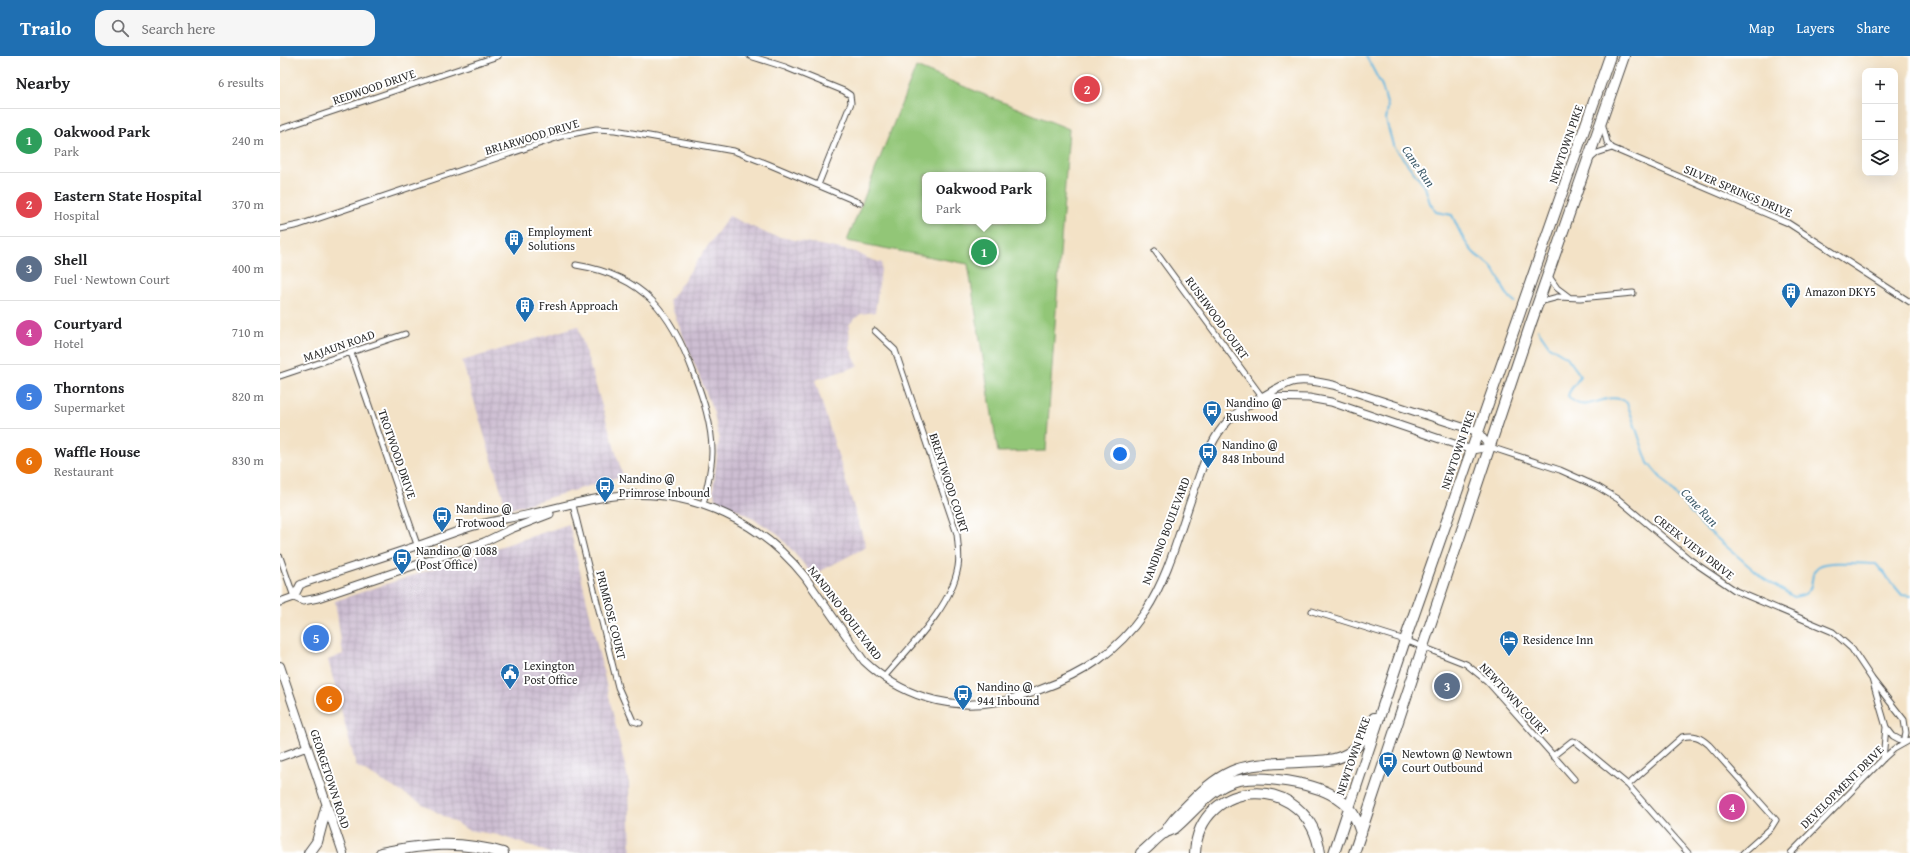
<!DOCTYPE html>
<html lang="en">
<head>
<meta charset="utf-8">
<style>
	body { margin:0; font-family:"Gentium Book Plus",serif; background:#f6f6f6; color:#202124 }
	.controls { position:absolute; right:12px; top:12px; display:grid; overflow:hidden; border-radius:8px; box-shadow:0 4px 16px #0002 }
	.controls button { width:36px; height:36px; display:grid; place-items:center; padding:0; border:0; border-bottom:1px solid #e0e0e0; background:#fff; color:#202124; font:20px sans-serif }
	.you { position:absolute; left:840px; top:398px; width:14px; height:14px; margin:-10px; border:3px solid #fff; border-radius:50%; background:#1a73e8; box-shadow:0 0 0 6px #1a73e833 }
	.badge { display:grid; place-items:center; width:26px; height:26px; border-radius:50%; background:#1f6fb2; color:#fff; font-size:13px; font-weight:700 }
	.pin { position:absolute; translate:-50% -50%; border:2px solid #fff; box-shadow:0 1px 4px #0006 }
	.popup { position:absolute; left:642px; top:116px; width:124px; height:52px; box-sizing:border-box; display:grid; place-content:center; border-radius:8px; background:#fff; filter:drop-shadow(0 1px 3px #0005); font-size:13px; white-space:nowrap; color:#757577 }
	.popup b { font-size:15px; color:#202124 }
	.popup::after { content:''; position:absolute; left:50%; top:100%; margin-left:-8px; border:8px solid transparent; border-top-color:#fff }
	.list { margin:0; padding:0; list-style:none }
	h2 { display:flex; justify-content:space-between; align-items:center; height:52px; margin:0; padding:0 16px; font-size:17px }
	h2 small { font-size:13px; font-weight:400; color:#757577 }
	.list li { display:grid; grid-template-columns:26px 1fr auto; gap:12px; align-items:center; box-sizing:border-box; height:64px; padding:0 16px; border-top:1px solid #e0e0e0 }
	.list b { display:block; font-size:15px; white-space:nowrap }
	.list p { margin:0; font-size:13px; white-space:nowrap; color:#757577 }
	.list em { font-size:13px; font-style:normal; color:#757577 }
	.icon { flex:none; width:22px; height:22px; fill:none; stroke:currentColor; stroke-width:2; stroke-linecap:round; stroke-linejoin:round }
	.map { position:relative; flex:none; width:1630px; height:797px; overflow:hidden }
	header { display:flex; align-items:center; gap:24px; box-sizing:border-box; height:56px; padding:0 20px; background:#1f6fb2; color:#fff }
	header strong { font-size:19px }
	nav { display:flex; gap:22px; margin-inline-start:auto; font-size:14px }
	.search { width:280px; height:36px; background:#f6f6f6; display:flex; align-items:center; gap:10px; box-sizing:border-box; padding:0 14px; border-radius:12px; color:#757577; font-size:15px }
	main { display:flex }
	aside { flex:1; background:#fff }
	.map>svg:first-child { display:block }
	.industrial { fill:url(#industrial-grid) }
	.park { fill:#92c677; stroke:#5e7851; fill-rule:evenodd }
	.lines { fill:none; stroke-linecap:round; stroke-linejoin:round }
	.stream { stroke:#65b8e1; stroke-width:2 }
	.street-casing { stroke:#494642; stroke-width:7 }
	.secondary-casing { stroke:#494642; stroke-width:9 }
	.primary-casing { stroke:#494642; stroke-width:10 }
	.highway-casing { stroke:#494642; stroke-width:12 }
	.street { stroke:#fff; stroke-width:5 }
	.secondary { stroke:#fff; stroke-width:7 }
	.primary { stroke:#fff; stroke-width:8 }
	.highway { stroke:#fff; stroke-width:10 }
	.labels { text-anchor:middle; stroke-width:4; stroke-linejoin:round; paint-order:stroke }
	.street-label { font-size:12px; fill:#2b2b2b; stroke:#fff }
	.poi-label { font-size:12px; fill:#2b2b2b; stroke:#fff; text-anchor:start }
	.water-label { font-size:13px; font-style:italic; fill:#3f5c6b; stroke:#fff }
</style>
</head>
<body>
<header>
<strong>Trailo</strong>
<div class="search"><svg class="icon" aria-label="search" viewBox="0 0 24 24"><circle cx="10" cy="10" r="6"/><path d="M15 15l6 6"/></svg>Search here</div>
<nav><a>Map</a><a>Layers</a><a>Share</a></nav>
</header>
<main>
<aside>
<h2>Nearby<small>6 results</small></h2>
<ul class="list">
<li><span class="badge" style="background:#2e9e5b">1</span><div><b>Oakwood Park</b><p>Park</p></div><em>240 m</em></li>
<li><span class="badge" style="background:#e0444e">2</span><div><b>Eastern State Hospital</b><p>Hospital</p></div><em>370 m</em></li>
<li><span class="badge" style="background:#5c6f8a">3</span><div><b>Shell</b><p>Fuel · Newtown Court</p></div><em>400 m</em></li>
<li><span class="badge" style="background:#d1479c">4</span><div><b>Courtyard</b><p>Hotel</p></div><em>710 m</em></li>
<li><span class="badge" style="background:#3f7fe0">5</span><div><b>Thorntons</b><p>Supermarket</p></div><em>820 m</em></li>
<li><span class="badge" style="background:#e8710a">6</span><div><b>Waffle House</b><p>Restaurant</p></div><em>830 m</em></li>
</ul>
</aside>
<div class="map">
<svg width="1630" height="797" viewBox="0 0 1630 797">
	<defs>
		<pattern id="industrial-grid" width="8" height="8" patternUnits="userSpaceOnUse"><rect width="8" height="8" fill="#cdbed2"/><path d="M0 4h8M4 0v8" fill="none" stroke="#b0a3b4"/></pattern>
	</defs>
	<rect width="100%" height="100%" fill="#fff"/>
	<filter id="ink" filterUnits="userSpaceOnUse"><feTurbulence type="fractalNoise" baseFrequency=".025" numOctaves="2"/><feDisplacementMap in="SourceGraphic" scale="8" xChannelSelector="R" yChannelSelector="G"/><feConvolveMatrix kernelMatrix="1 2 1 2 8 2 1 2 1" color-interpolation-filters="sRGB"/></filter>
	<filter id="wash" filterUnits="userSpaceOnUse"><feTurbulence type="fractalNoise" baseFrequency=".012" numOctaves="4" result="noise"/><feDisplacementMap in="SourceGraphic" scale="16" xChannelSelector="R" yChannelSelector="G"/><feGaussianBlur stdDeviation="0.9" result="paint"/><feColorMatrix in="noise" values="0 0 0 0 0 0 0 0 0 0 0 0 0 0 0 0 0 1.4 0 .05"/><feComposite in="paint" operator="in"/></filter>
	<g filter="url(#wash)">
		<rect width="100%" height="100%" fill="#f3e2c6"/>
		<path class="industrial" d="M449 160 490 179 576 196 587 202 602 207 595 256 581 258 574 263 569 269 570 292 578 310 535 324 586 491 533 519 497 477 465 458 435 443 433 433 439 384 434 357 389 245Z
			M298 270 343 420 227 454 182 305Z
			M289 468 349 727 351 797H270L218 779 188 774 76 710 48 604 63 598 55 545Z"/>
		<path class="park" d="M636 11 789 73 766 395 718 396 688 208 567 185ZM645 119H763V165H645Z"/>
		<g class="lines">
			<path class="stream" d="M1086 0 1102 30 1108 51 1106 64 1113 89 1145 131 1150 147 1156 156 1172 159C1178 172 1184 187 1194 197 1199 202 1206 205 1211 210 1222 222 1221 236 1235 246
				M1258 274 1269 290 1287 301 1300 319C1298 328 1290 331 1288 340 1306 363 1325 331 1347 347L1368 407 1424 471 1484 523 1514 541C1517 540 1523 540 1526 537 1536 530 1528 517 1539 510 1550 504 1582 508 1596 508L1622 539 1630 540"/>
		</g>
	</g>
	<g filter="url(#ink)">
		<g class="lines">
			<g class="street-casing">
				<path id="street" d="M470 0 505 11 564 35 570 39 571 47 538 129
					M1323 70 1327 86 1332 92 1508 167 1630 246
					M0 73 218 0
					M1310 103 1317 97 1332 92
					M0 173 19 169 282 80 316 73 335 74 454 95 488 108 580 147
					M875 195 982 341
					M296 209C364 220 391 256 414 318 423 342 432 369 432 395 432 413 427 431 423 449
					M1268 219 1277 232 1289 241
					M1260 249 1263 245 1278 241 1300 242 1353 237
					M595 275 615 294 619 306 677 478C678 489 680 501 678 511 671 552 630 590 604 621
					M71 297 143 506
					M0 320 125 278
					M1210 391 1280 414 1318 431 1338 443 1409 503 1456 535 1553 576 1572 593 1592 623 1624 664 1626 677 1624 686 1613 680 1606 671 1592 623
					M293 449 338 631 353 665 360 667
					M0 501 14 541
					M1032 555 1125 584 1186 608 1207 625 1294 723
					M1273 700 1292 685 1296 686 1348 729 1408 797
					M1603 703 1606 671
					M1348 729 1402 681C1414 678 1420 681 1429 689L1496 764 1491 772 1463 797
					M1511 797 1603 703 1614 693 1630 684"/>
			</g>
			<g class="secondary-casing">
				<path id="secondary" d="M14 541 20 529 24 527C62 514 101 502 139 489 161 482 183 472 205 467 220 463 235 462 250 458 281 451 313 441 345 439 415 434 482 467 525 521L584 605C620 639 666 654 715 646 730 644 745 639 759 634 804 618 837 596 865 556 889 520 901 470 916 429 924 407 931 382 948 365 958 354 970 348 982 341 1012 323 1018 321 1053 329L1198 376 1210 391 1192 394 1051 346 1029 342 982 341
					M0 546 14 541 23 545 38 542 204 486 231 473 270 458
					M0 701 27 691"/>
			</g>
			<g class="primary-casing">
				<path id="primary" d="M0 610 63 797"/>
			</g>
			<g class="highway-casing">
				<path id="highway" d="M885 777C891 765 900 757 910 747 949 707 966 709 1019 706 1035 705 1053 706 1067 698 1081 690 1087 675 1094 662
					M29 797 37 786 46 752
					M101 797C145 788 179 784 223 797
					M861 797C869 791 876 782 884 777 888 775 892 774 895 772 913 757 929 734 952 726 977 717 1039 727 1060 744 1072 752 1077 764 1081 777
					M915 797C919 720 1029 715 1040 797
					M1054 797 1125 584 1330 0
					M1074 797 1251 267 1344 0"/>
			</g>
			<use href="#street" class="street"/>
			<use href="#secondary" class="secondary"/>
			<use href="#primary" class="primary"/>
			<use href="#highway" class="highway"/>
		</g>
	</g>
	<defs>
		<g id="building-pin" transform="scale(1)"><path d="M0 17L-7.5 6A9.5 9.5 0 1 1 7.5 6Z" fill="#1f6fb2" stroke="#fff"/><path d="M-4-6H4V6H1V3H-1V6H-4ZM-2.5-4.3h1.7v1.8h-1.7ZM.8-4.3h1.7v1.8H.8ZM-2.5-1h1.7V.8h-1.7ZM.8-1h1.7V.8H.8Z" fill="#fff"/></g>
		<g id="bus-pin" transform="scale(1)"><path d="M0 17L-7.5 6A9.5 9.5 0 1 1 7.5 6Z" fill="#1f6fb2" stroke="#fff"/><path d="M-5-6H5V4H4V6H2V4H-2V6H-4V4H-5ZM-3.5-4V0h7V-4ZM-3.5 1.2v1.5H-2V1.2ZM2 1.2v1.5H3.5V1.2Z" fill="#fff"/></g>
		<g id="hotel-pin" transform="scale(1)"><path d="M0 17L-7.5 6A9.5 9.5 0 1 1 7.5 6Z" fill="#1f6fb2" stroke="#fff"/><path d="M-6-4.5h1.5V1H6V5H4.5V3h-9V5H-6ZM-4 0a1.8 1.8 0 1 1 3.6 0ZM.5 0V-2.5h3Q6-2.5 6 0Z" fill="#fff"/></g>
		<g id="civic-pin" transform="scale(1)"><path d="M0 17L-7.5 6A9.5 9.5 0 1 1 7.5 6Z" fill="#1f6fb2" stroke="#fff"/><path d="M-.6-6.5H3V-4.5H.6V-3L4-1V1h2V6H-6V1h2V-1L-.6-3ZM-1.2 2.5V6h2.4V2.5Z" fill="#fff"/></g>
	</defs>
	<g fill-rule="evenodd">
		<use href="#building-pin" x="234" y="183"/>
		<use href="#building-pin" x="1511" y="236"/>
		<use href="#building-pin" x="245" y="250"/>
		<use href="#bus-pin" x="932" y="354"/>
		<use href="#bus-pin" x="928" y="396"/>
		<use href="#bus-pin" x="325" y="430"/>
		<use href="#bus-pin" x="162" y="460"/>
		<use href="#bus-pin" x="122" y="502"/>
		<use href="#hotel-pin" x="1229" y="584"/>
		<use href="#civic-pin" x="230" y="617"/>
		<use href="#bus-pin" x="683" y="638"/>
		<use href="#bus-pin" x="1108" y="705"/>
	</g>
	<g class="labels">
		<g class="street-label">
			<text transform="translate(94 31) rotate(-19)" y="4">REDWOOD DRIVE</text>
			<text transform="translate(252 81) rotate(-17)" y="4">BRIARWOOD DRIVE</text>
			<text transform="translate(1286 88) rotate(-71)" y="4">NEWTOWN PIKE</text>
			<text transform="translate(1458 135) rotate(23)" y="4">SILVER SPRINGS DRIVE</text>
			<text transform="translate(937 262) rotate(54)" y="4">RUSHWOOD COURT</text>
			<text transform="translate(59 290) rotate(-19)" y="4">MAJAUN ROAD</text>
			<text transform="translate(1178 394) rotate(-71)" y="4">NEWTOWN PIKE</text>
			<text transform="translate(117 398) rotate(71)" y="4">TROTWOOD DRIVE</text>
			<text transform="translate(669 427) rotate(72)" y="4">BRENTWOOD COURT</text>
			<text transform="translate(886 475) rotate(-69)" y="4">NANDINO BOULEVARD</text>
			<text transform="translate(1414 491) rotate(38)" y="4">CREEK VIEW DRIVE</text>
			<text transform="translate(565 557) rotate(53)" y="4">NANDINO BOULEVARD</text>
			<text transform="translate(331 559) rotate(76)" y="4">PRIMROSE COURT</text>
			<text transform="translate(1234 643) rotate(47)" y="4">NEWTOWN COURT</text>
			<text transform="translate(1073 700) rotate(-71)" y="4">NEWTOWN PIKE</text>
			<text transform="translate(50 723) rotate(72)" y="4">GEORGETOWN ROAD</text>
			<text transform="translate(1562 731) rotate(-45)" y="4">DEVELOPMENT DRIVE</text>
		</g>
		<g class="poi-label">
			<text x="248" y="180">Employment<tspan x="248" dy="14">Solutions</tspan></text>
			<text x="1525" y="240">Amazon DKY5</text>
			<text x="259" y="254">Fresh Approach</text>
			<text x="946" y="351">Nandino @<tspan x="946" dy="14">Rushwood</tspan></text>
			<text x="942" y="393">Nandino @<tspan x="942" dy="14">848 Inbound</tspan></text>
			<text x="339" y="427">Nandino @<tspan x="339" dy="14">Primrose Inbound</tspan></text>
			<text x="176" y="457">Nandino @<tspan x="176" dy="14">Trotwood</tspan></text>
			<text x="136" y="499">Nandino @ 1088<tspan x="136" dy="14">(Post Office)</tspan></text>
			<text x="1243" y="588">Residence Inn</text>
			<text x="244" y="614">Lexington<tspan x="244" dy="14">Post Office</tspan></text>
			<text x="697" y="635">Nandino @<tspan x="697" dy="14">944 Inbound</tspan></text>
			<text x="1122" y="702">Newtown @ Newtown<tspan x="1122" dy="14">Court Outbound</tspan></text>
		</g>
		<g class="water-label">
			<text transform="translate(1139 110) rotate(55)" y="5">Cane Run</text>
			<text transform="translate(1420 451) rotate(47)" y="5">Cane Run</text>
		</g>
	</g>
</svg>
<div class="controls">
<button>+</button>
<button>−</button>
<button><svg class="icon" aria-label="layers" viewBox="0 0 24 24"><path d="M12 4l9 5-9 5-9-5zM3 14l9 5 9-5"/></svg></button>
</div>
<div class="you"></div>
<div class="pin badge" style="left:704px;top:196px;background:#2e9e5b">1</div>
<div class="popup"><b>Oakwood Park</b>Park</div>
<div class="pin badge" style="left:807px;top:33px;background:#e0444e">2</div>
<div class="pin badge" style="left:1167px;top:630px;background:#5c6f8a">3</div>
<div class="pin badge" style="left:1452px;top:751px;background:#d1479c">4</div>
<div class="pin badge" style="left:36px;top:582px;background:#3f7fe0">5</div>
<div class="pin badge" style="left:49px;top:643px;background:#e8710a">6</div>
</div>
</main>
</body>
</html>
